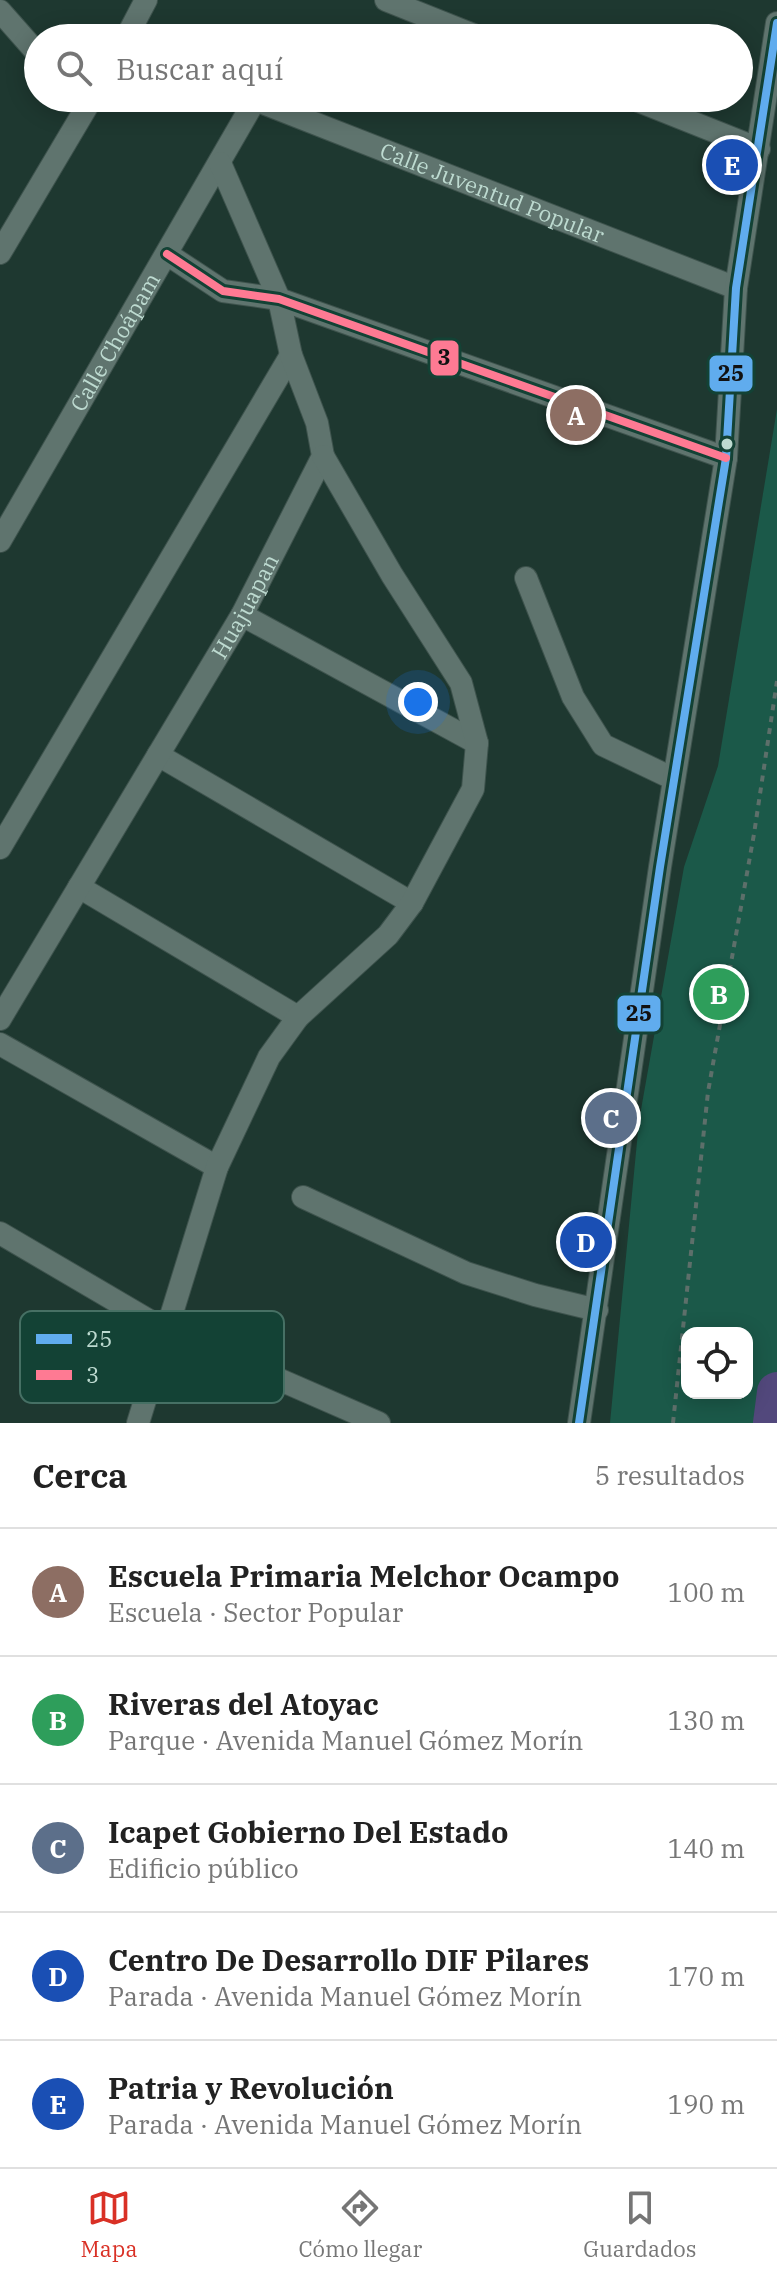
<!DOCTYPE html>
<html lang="es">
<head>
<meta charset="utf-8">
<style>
	body { margin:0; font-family:"IBM Plex Serif",serif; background:#f2f2f2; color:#222 }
	.controls { position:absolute; right:24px; bottom:24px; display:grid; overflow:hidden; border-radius:16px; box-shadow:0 4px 20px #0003 }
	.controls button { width:72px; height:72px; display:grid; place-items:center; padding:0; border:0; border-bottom:2px solid #e0e0e0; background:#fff; color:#222; font:40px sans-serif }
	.you { position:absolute; left:418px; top:702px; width:28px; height:28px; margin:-20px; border:6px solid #fff; border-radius:50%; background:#1a73e8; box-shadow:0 0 0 12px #1a73e833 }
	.badge { display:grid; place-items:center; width:52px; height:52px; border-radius:50%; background:#d93025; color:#fff; font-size:26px; font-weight:700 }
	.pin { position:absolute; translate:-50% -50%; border:4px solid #fff; box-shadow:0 2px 8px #0006 }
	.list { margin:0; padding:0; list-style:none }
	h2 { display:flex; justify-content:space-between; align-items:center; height:104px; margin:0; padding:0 32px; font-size:34px }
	h2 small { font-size:26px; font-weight:400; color:#767676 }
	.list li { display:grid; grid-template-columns:52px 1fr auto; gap:24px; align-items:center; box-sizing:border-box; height:128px; padding:0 32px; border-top:2px solid #e0e0e0 }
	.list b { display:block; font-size:30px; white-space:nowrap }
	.list p { margin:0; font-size:26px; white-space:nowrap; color:#767676 }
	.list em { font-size:26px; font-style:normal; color:#767676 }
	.icon { flex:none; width:44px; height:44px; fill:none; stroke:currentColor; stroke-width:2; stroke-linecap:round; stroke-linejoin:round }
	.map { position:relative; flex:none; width:777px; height:1423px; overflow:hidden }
	.search { position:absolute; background:#fff; box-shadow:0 4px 20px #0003; left:24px; right:24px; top:24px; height:88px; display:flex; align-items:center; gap:20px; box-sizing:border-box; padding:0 28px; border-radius:44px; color:#767676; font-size:30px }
	.sheet { height:744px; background:#fff }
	nav { display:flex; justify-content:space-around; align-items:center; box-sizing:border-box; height:112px; border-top:2px solid #e0e0e0; background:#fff; font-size:22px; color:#767676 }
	nav a { display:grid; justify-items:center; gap:4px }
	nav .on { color:#d93025 }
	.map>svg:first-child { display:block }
	.green { fill:#1b5949; fill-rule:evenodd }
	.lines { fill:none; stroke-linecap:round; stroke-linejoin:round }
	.river { stroke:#52487c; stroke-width:40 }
	.minor-casing { stroke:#3e534d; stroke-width:24 }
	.path { stroke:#5d6f6a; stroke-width:4; stroke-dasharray:6 6; stroke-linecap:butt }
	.minor { stroke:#5f746e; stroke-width:22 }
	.bus-1-casing { stroke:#134235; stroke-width:14 }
	.bus-2-casing { stroke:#134235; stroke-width:14 }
	.bus-1 { stroke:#60acee; stroke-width:8 }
	.bus-2 { stroke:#fe7a93; stroke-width:8 }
	.bus-dot { fill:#bddad0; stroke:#134235; stroke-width:3 }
	.labels { text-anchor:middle; stroke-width:8; stroke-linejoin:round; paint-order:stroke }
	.street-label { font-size:22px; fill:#bddad0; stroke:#134235 }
	.key { fill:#134235; stroke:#467064; stroke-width:2 }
	.key-label { font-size:22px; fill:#bddad0 }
	.line-badge { stroke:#134235; stroke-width:3 }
	.pale-badge-label { font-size:22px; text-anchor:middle; font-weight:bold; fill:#111 }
</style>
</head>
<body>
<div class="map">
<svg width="777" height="1423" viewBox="0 0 777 1423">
	<rect width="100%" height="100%" fill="#1e3830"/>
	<path class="green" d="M777 409V1423H610L639 1121 684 867 718 766ZM687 1333H747V1393H687Z"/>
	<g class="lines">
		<path class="river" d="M773 1423 777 1392"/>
		<g class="minor-casing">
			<g id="minor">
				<path d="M386 0 481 38"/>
				<path d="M0 11 38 54"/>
				<path d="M126 38 146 0"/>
				<path id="s1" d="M250 98 736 288"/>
				<path d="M631 98 759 149"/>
				<path d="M0 253 92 98"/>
				<path d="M167 254 223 291 279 299 726 458"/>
				<path id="s2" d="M0 541 255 100"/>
				<path d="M526 578 573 697 603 745 674 779"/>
				<path d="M242 615 477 743"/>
				<path d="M158 755 412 903"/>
				<path d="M0 848 291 355"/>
				<path d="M79 887 298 1017"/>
				<path id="s3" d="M0 1019 242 615 323 456 317 423 291 355 279 299 220 163"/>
				<path d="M0 1044 217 1167"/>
				<path d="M303 1197 466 1273 535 1295 597 1310"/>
				<path d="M0 1233 167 1331"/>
				<path d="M246 1365 379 1423"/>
				<path d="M138 1423 217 1167 269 1057 298 1017 388 935 412 903 473 789 477 743 461 683 392 575 323 456"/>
				<path d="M579 1423 660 867 726 458 736 288 777 23"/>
			</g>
		</g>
		<path class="path" d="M673 1423 708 1092 754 834 777 681"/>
		<use href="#minor" class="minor"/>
		<g class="bus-1-casing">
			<path id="bus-1" d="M579 1423 660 867 726 458 736 288 777 23"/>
		</g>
		<g class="bus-2-casing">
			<path id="bus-2" d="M167 254 223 291 279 299 726 458"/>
		</g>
		<use href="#bus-1" class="bus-1"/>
		<use href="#bus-2" class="bus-2"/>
	</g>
	<circle class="bus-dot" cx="727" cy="444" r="7"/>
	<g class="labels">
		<g class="street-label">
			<text dy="8" stroke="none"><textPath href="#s1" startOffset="260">Calle Juventud Popular</textPath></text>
			<text dy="8" stroke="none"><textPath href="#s2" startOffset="230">Calle Choápam</textPath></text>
			<text dy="8" stroke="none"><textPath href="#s3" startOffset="480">Huajuapan</textPath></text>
		</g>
	</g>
	<rect x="20" y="1311" width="264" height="92" rx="12" class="key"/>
	<rect x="36" y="1334" width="36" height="10" fill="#60acee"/>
	<rect x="36" y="1370" width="36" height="10" fill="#fe7a93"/>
	<g class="key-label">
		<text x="86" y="1347">25</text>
		<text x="86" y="1383">3</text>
	</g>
	<g class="line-badge">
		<rect x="429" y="339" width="31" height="38" rx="8" fill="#fe7a93"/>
		<rect x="708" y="354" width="46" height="39" rx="8" fill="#60acee"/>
		<rect x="616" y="994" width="46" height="39" rx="8" fill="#60acee"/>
	</g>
	<g class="pale-badge-label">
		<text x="444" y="365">3</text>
		<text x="731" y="381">25</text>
		<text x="639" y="1021">25</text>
	</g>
</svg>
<div class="controls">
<button><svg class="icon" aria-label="locate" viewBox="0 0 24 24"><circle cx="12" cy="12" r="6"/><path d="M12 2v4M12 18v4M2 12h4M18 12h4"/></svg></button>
</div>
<div class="you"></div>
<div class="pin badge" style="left:576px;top:415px;background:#8d6e63">A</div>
<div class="pin badge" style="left:719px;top:994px;background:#2e9e5b">B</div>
<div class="pin badge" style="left:611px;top:1118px;background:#5c6f8a">C</div>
<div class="pin badge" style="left:586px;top:1242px;background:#1a4fb4">D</div>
<div class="pin badge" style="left:732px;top:165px;background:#1a4fb4">E</div>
<div class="search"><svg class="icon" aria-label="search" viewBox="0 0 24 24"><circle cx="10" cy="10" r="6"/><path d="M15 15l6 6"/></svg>Buscar aquí</div>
</div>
<section class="sheet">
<h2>Cerca<small>5 resultados</small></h2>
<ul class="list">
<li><span class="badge" style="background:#8d6e63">A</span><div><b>Escuela Primaria Melchor Ocampo</b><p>Escuela · Sector Popular</p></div><em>100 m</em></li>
<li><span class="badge" style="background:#2e9e5b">B</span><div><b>Riveras del Atoyac</b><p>Parque · Avenida Manuel Gómez Morín</p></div><em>130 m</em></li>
<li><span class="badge" style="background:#5c6f8a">C</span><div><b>Icapet Gobierno Del Estado</b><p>Edificio público</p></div><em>140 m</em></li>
<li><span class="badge" style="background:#1a4fb4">D</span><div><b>Centro De Desarrollo DIF Pilares</b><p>Parada · Avenida Manuel Gómez Morín</p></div><em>170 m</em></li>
<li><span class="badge" style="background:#1a4fb4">E</span><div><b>Patria y Revolución</b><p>Parada · Avenida Manuel Gómez Morín</p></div><em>190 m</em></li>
</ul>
</section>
<nav>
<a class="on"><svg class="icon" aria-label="map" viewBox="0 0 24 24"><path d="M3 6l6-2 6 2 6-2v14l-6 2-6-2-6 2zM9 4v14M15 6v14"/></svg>Mapa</a>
<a><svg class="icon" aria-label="directions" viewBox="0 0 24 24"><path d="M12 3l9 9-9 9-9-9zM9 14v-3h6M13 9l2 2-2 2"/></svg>Cómo llegar</a>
<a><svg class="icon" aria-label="saved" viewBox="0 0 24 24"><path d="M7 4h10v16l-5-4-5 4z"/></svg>Guardados</a>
</nav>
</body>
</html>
